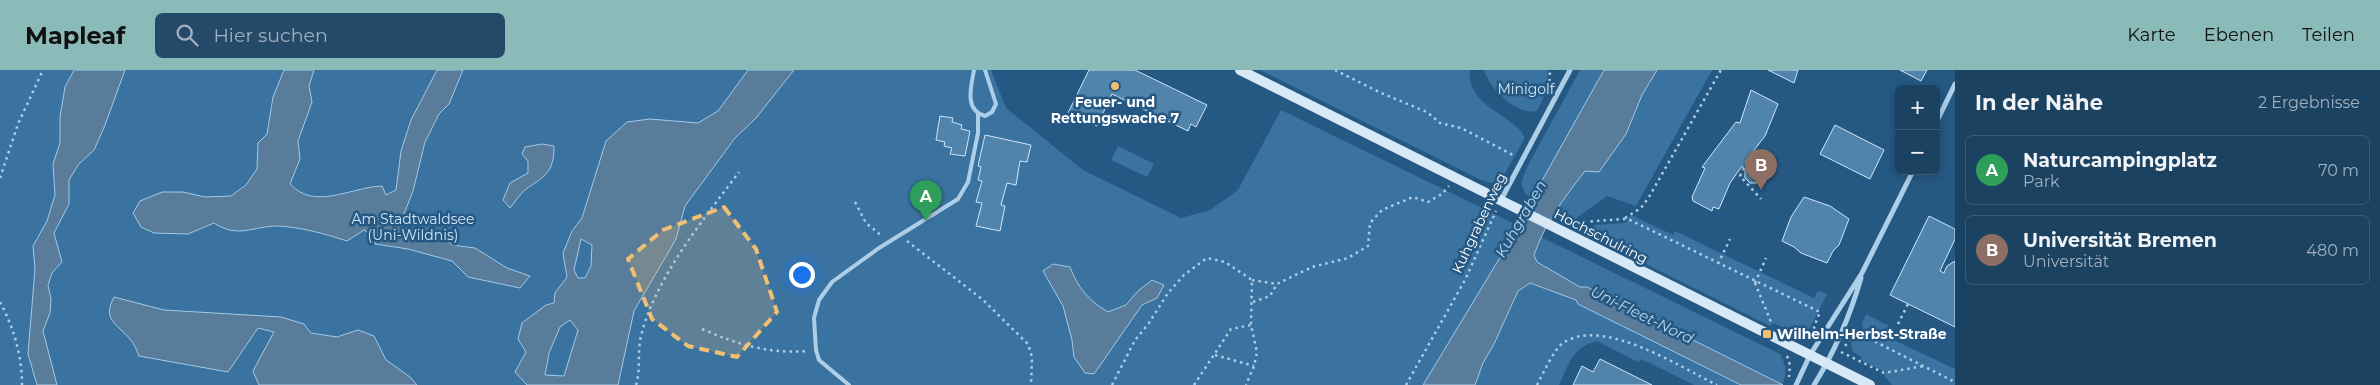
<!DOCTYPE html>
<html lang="de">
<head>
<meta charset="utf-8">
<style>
	body { margin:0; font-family:Montserrat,sans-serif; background:#254968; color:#f1f3f6 }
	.controls { position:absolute; right:15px; top:15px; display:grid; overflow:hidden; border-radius:8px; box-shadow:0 2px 8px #0003 }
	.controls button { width:45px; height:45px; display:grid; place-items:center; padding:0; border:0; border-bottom:1px solid #3a5b77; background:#1c4262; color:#f1f3f6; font:25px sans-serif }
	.you { position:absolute; left:801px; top:204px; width:18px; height:18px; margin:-12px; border:4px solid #fff; border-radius:50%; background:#1a73e8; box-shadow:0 0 0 8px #1a73e833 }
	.badge { display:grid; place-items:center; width:32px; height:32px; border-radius:50%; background:#8bbbb9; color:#fff; font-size:16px; font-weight:700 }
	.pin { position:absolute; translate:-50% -41px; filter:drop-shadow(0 1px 2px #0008) }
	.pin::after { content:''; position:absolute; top:26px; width:18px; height:15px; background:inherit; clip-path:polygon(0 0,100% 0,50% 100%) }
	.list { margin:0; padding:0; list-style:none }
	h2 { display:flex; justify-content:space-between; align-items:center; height:65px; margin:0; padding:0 20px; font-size:21px }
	h2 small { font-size:16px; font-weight:400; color:#a0b0be }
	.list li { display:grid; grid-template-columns:32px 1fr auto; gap:15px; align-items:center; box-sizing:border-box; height:70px; margin:0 10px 10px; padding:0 10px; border:1px solid #3a5b77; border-radius:8px }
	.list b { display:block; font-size:19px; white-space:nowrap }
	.list p { margin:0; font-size:16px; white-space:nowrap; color:#a0b0be }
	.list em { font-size:16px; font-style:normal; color:#a0b0be }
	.icon { flex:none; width:28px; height:28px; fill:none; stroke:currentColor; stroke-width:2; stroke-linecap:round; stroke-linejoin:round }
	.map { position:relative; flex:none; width:1955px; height:315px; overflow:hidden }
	header { display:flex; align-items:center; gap:30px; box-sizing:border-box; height:70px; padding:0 25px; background:#8bbbb9; color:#111 }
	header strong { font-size:24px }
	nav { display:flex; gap:28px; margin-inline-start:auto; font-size:18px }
	.search { width:350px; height:45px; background:#254968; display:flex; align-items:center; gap:12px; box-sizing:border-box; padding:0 18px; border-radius:8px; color:#a0b0be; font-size:19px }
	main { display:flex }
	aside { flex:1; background:#1c4262 }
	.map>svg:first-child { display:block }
	.green { fill:#3a72a0 }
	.water { fill:#587c99; stroke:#a2cae8; fill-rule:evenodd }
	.building { fill:#5184ac; stroke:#d1e5f6 }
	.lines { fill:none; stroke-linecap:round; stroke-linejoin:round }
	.path { stroke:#adcee7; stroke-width:2.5; stroke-dasharray:2.5 4; stroke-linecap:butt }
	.lane { stroke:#adcee7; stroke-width:4 }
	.street { stroke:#adcee7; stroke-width:5 }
	.secondary { stroke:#d7e8f6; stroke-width:10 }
	.marked { fill:#f1be72; fill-opacity:0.2; stroke:#f1be72; stroke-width:4; stroke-dasharray:10 6; stroke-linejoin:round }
	.poi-dot { fill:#f1be72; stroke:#255882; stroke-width:2 }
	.labels { text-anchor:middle; stroke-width:5; stroke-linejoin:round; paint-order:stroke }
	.park-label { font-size:14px; fill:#d1e5f6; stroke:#255882 }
	.poi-label { font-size:14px; font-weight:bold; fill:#fff; stroke:#255882 }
	.street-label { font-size:14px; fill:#fff; stroke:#255882 }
	.water-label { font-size:15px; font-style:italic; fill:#b9d7ef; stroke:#255882 }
</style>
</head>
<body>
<header>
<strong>Mapleaf</strong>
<div class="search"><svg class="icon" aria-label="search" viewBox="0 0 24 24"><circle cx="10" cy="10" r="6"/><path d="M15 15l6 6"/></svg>Hier suchen</div>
<nav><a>Karte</a><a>Ebenen</a><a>Teilen</a></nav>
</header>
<main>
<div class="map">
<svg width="1955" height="315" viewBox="0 0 1955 315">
	<rect width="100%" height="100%" fill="#255882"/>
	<path class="green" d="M0 0H991L1006 38 1083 100 1181 148 1210 140 1238 120 1281 40 1519 156 1423 315H0Z
		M1260 0H1470C1466 38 1517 45 1525 68L1503 107 1491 113 1481 110Z
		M1484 0H1548L1546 22 1537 41C1518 47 1488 17 1484 0Z
		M1580 0H1604L1544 107 1534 129 1525 123 1521 113 1527 97Z
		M1657 0H1712L1636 136 1607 126 1575 149 1556 139 1585 100 1599 102 1626 64 1642 25Z
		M1118 76 1154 94 1147 107 1111 90Z
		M1631 145 1673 165 1675 161 1814 228 1818 221 1827 224 1809 260 1796 257 1789 260 1773 253 1770 256 1594 168V155L1625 153Z
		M1541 167 1780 284C1786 295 1788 303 1782 315L1587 217H1580L1537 192 1534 185Z
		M1529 213 1576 230 1578 234 1741 315H1694L1641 289 1638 292 1597 271C1571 278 1570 293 1559 315H1475L1483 293 1494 274 1518 221Z
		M1866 244 1889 256 1885 266 1955 299V315H1892L1885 307V302L1861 290 1862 287 1853 282 1851 273 1863 258 1862 253Z"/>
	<path class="water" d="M74 0H125L105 55 94 80 78 95 69 110V134L54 163 62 192 52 203 48 215 51 229 50 243 43 261 57 315H37L28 284 35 199 33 176 47 151 55 125 53 94 60 73V47L65 17Z
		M284 0H314L309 16 312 32 298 71 300 89 290 114C315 141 351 117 382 116L386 125 396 120 401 81 411 50 437 0H463L449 34 439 44 425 72 413 121 400 154 403 159 424 160 439 163 452 175 475 178 507 198 530 206 520 218 468 207 452 191 408 179 375 174 374 167 364 160 347 171C326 164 300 157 278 156 252 156 239 169 214 153L188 164 154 163 141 157 133 143 140 131 162 122H183L205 127 231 126 246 115 257 99 258 73 267 64 273 27Z
		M748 0H794L756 48 735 68 685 136 676 169 634 241 618 315H527L515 302 526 282 518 269 522 253 546 235 554 233 555 223 567 207 563 183 572 161 582 148 606 71 627 52 650 49 698 53 718 41ZM581 169 592 175 591 196 585 208H578L574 200ZM570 250 578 260 564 306 545 305 549 283 560 257Z
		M1604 0H1657L1642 25 1626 64 1599 102 1585 101C1564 128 1545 153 1534 185L1537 192 1580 217H1587L1783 315H1741L1578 234 1576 230 1530 213 1518 221 1494 274 1483 293 1475 315H1423L1519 156 1544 107Z
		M542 74 554 76C554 103 545 106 526 119 520 124 515 132 510 138L503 130 510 113 528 103V91L522 84 525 77Z
		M1053 194 1070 197C1078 218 1088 230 1108 242L1126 235 1138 221 1152 210 1164 215 1157 228 1142 235 1094 304 1085 303 1074 287 1072 270 1063 236 1043 201Z
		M114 227 164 240 281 247 304 254 311 263 337 267 358 260 374 266 386 290 410 307 417 315H259L253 301 274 262 258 258 228 302 139 286C137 281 134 273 130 269 116 253 102 250 114 227Z"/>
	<path class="building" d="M1089 0H1135L1207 35 1196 57 1191 54 1188 61 1112 24 1097 56 1068 43Z
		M1768 0H1798L1794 13Z
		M1900 0H1927L1921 11Z
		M1751 20 1778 34 1765 66 1745 92 1749 96 1759 97 1762 100V108L1757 113H1750L1745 108V100L1742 96 1730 113 1719 139 1713 137 1712 141 1693 131 1692 127 1705 98 1702 97 1736 52 1740 53Z
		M940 46 953 48 952 52 962 55 961 59 970 61 965 86 950 84 952 78 944 76 945 72 936 70Z
		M1835 55 1884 80 1870 109 1820 84Z
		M985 65 1031 75 1027 92 1020 91 1016 115 1007 113 1001 135 1005 136 1000 161 976 156 982 133 976 132 982 111 978 110 981 97 978 96Z
		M1804 127 1830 136 1849 149 1839 175 1833 181 1827 193 1801 183 1794 177 1782 171 1791 147Z
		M1929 146 1955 159V169L1940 201 1944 203 1947 196 1955 191V257L1890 225Z
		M1600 289 1652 315H1573L1582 296 1593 302Z"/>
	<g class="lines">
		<path class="path" d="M1335 0 1379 22 1427 42 1440 53 1461 58 1515 86
			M1549 18 1550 0
			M1744 98 1740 106 1761 129
			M0 108 18 54 43 0
			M855 132 866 153 882 166
			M1625 148 1641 138 1649 127 1721 0
			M1571 153 1624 149 1630 150 1820 242 1814 257 1815 260
			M907 171 982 229 1028 274 1032 287 1031 315
			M1718 194 1730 169
			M1252 210 1277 214
			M1755 213 1771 252
			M1755 213 1766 188
			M0 232C14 258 22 286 22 315
			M1253 232 1270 226 1277 214 1312 197 1348 188 1368 176 1370 153 1382 140 1413 127 1428 132 1442 124 1449 116
			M1898 254 1908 234
			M702 259C739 275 768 284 809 281
			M1795 264H1804L1812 268
			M1845 276 1856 262 1955 312
			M1841 282 1884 303 1924 296
			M1215 285 1254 296
			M1787 286 1790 295 1789 307
			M636 315C641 300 637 282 641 266 655 208 704 149 739 102
			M1112 315 1135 270 1149 253 1168 223 1184 205 1207 188 1225 192 1252 210 1251 255 1257 282 1254 296 1246 315
			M1194 315 1231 259 1251 255
			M1406 315 1465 210 1496 141
			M1537 315C1543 304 1554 279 1563 273 1602 246 1680 297 1717 315"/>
		<path class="lane" d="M974 0C971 17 964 40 985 46L992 42 996 34 985 0
			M849 315 819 290 816 280 814 248 819 230 832 212 879 178 958 129 968 112 978 63V44"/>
		<path class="street" d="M1936 53 1955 14
			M1501 130 1570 0
			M1796 315 1810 285 1862 203 1913 101
			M1814 315C1835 281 1850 246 1861 208"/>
		<path class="secondary" d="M1240 0 1870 315"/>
	</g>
	<path class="marked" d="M724 137 756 179 777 242 737 287 688 276 652 249 628 189 663 160Z"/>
	<g class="poi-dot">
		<circle cx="1115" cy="16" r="5"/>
		<rect x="1762" y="259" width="10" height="10" rx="2.5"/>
	</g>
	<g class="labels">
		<g class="park-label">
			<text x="1526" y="24">Minigolf</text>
			<text x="413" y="154">Am Stadtwaldsee<tspan x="413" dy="16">(Uni-Wildnis)</tspan></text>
		</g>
		<g class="poi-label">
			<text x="1115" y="37">Feuer- und<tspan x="1115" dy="16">Rettungswache 7</tspan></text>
			<text x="1777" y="269" text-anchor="start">Wilhelm-Herbst-Straße</text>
		</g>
		<g class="street-label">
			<text transform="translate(1479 153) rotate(-65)" y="5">Kuhgrabenweg</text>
			<text transform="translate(1601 166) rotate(27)" y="5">Hochschulring</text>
		</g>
		<g class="water-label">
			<text transform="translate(1521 149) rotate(-60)" y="5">Kuhgraben</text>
			<text transform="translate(1642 245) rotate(26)" y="5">Uni-Fleet-Nord</text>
		</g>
	</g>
</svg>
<div class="controls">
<button>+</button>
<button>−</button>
</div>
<div class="you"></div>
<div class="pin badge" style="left:926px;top:151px;background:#2e9e5b">A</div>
<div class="pin badge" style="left:1761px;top:120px;background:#8d6e63">B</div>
</div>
<aside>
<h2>In der Nähe<small>2 Ergebnisse</small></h2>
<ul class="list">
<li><span class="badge" style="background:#2e9e5b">A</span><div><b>Naturcampingplatz</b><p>Park</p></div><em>70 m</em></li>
<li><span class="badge" style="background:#8d6e63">B</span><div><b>Universität Bremen</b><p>Universität</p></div><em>480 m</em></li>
</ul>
</aside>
</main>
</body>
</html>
